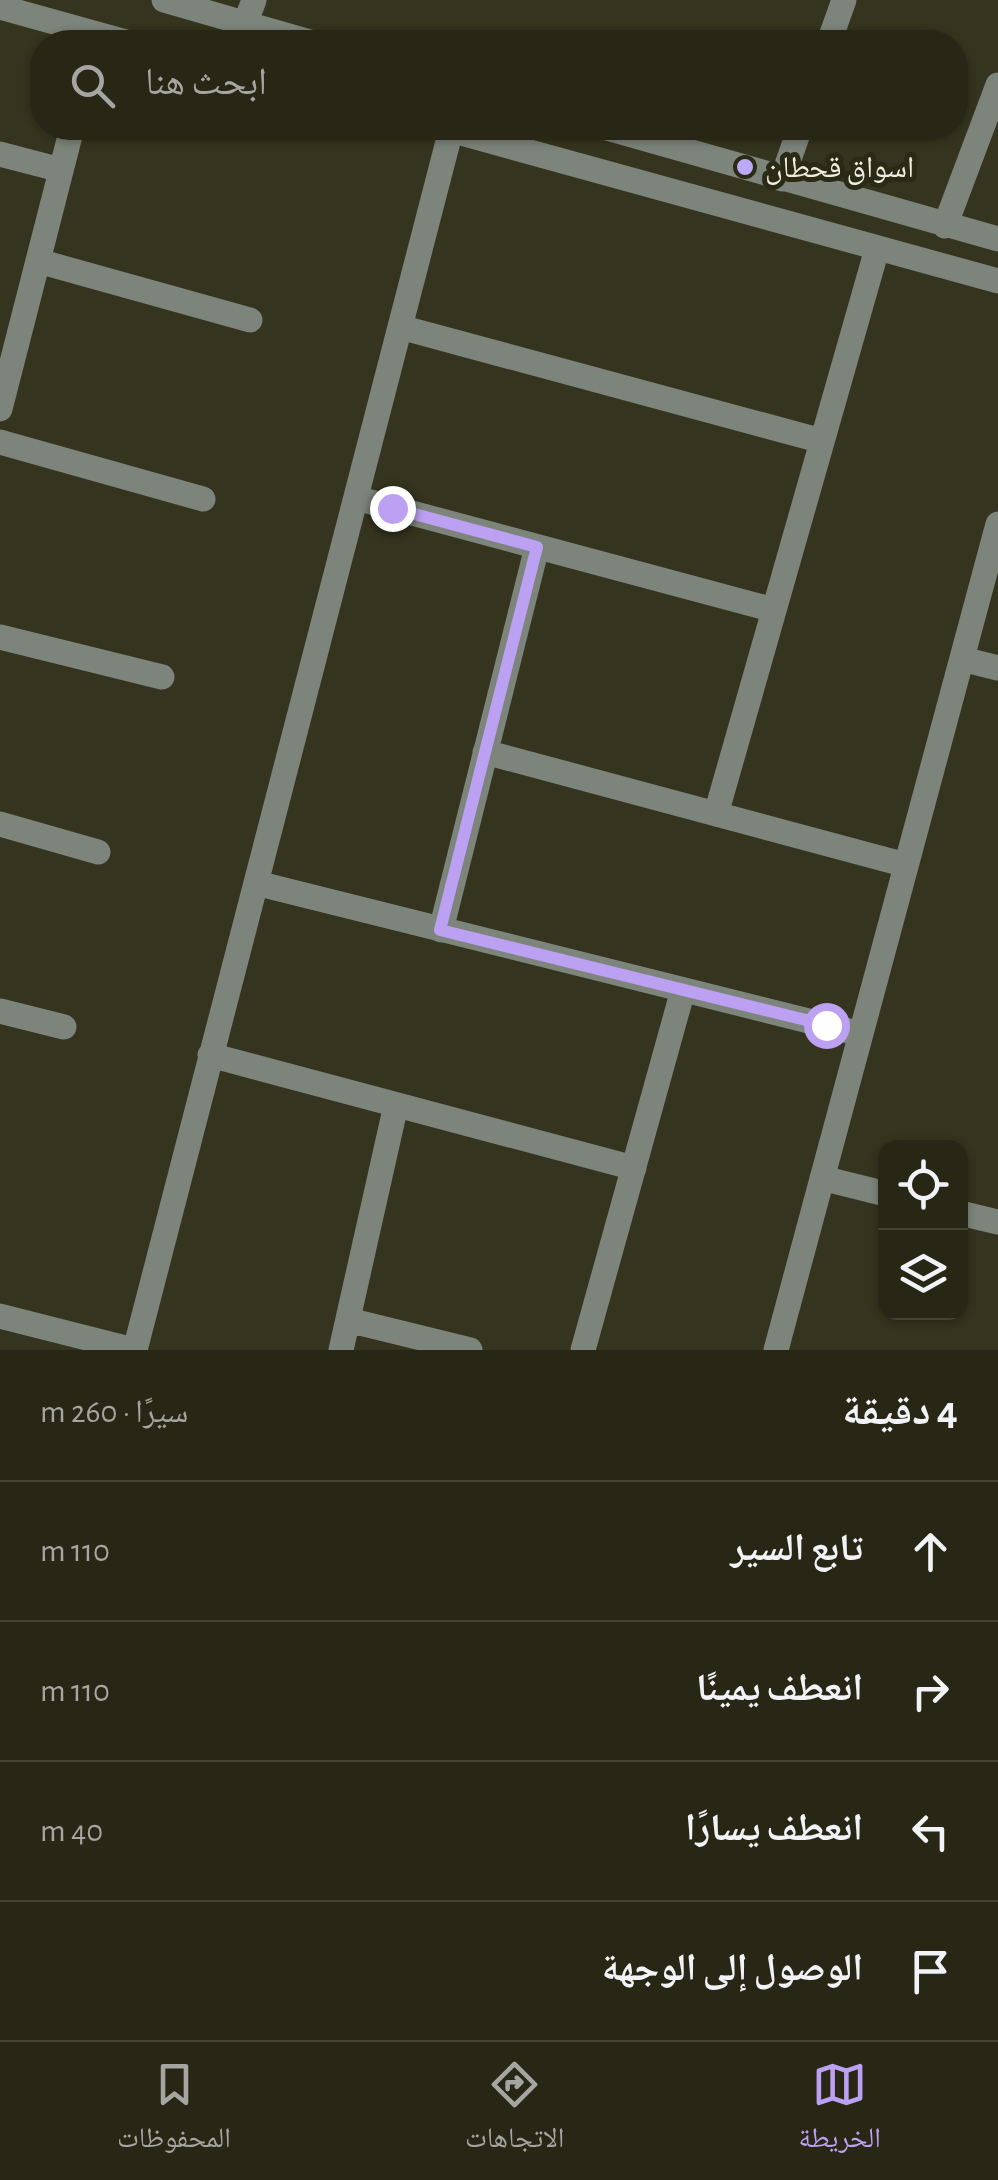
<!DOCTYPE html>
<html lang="ar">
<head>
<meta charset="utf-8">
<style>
	body { margin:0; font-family:"Alegreya Sans","Noto Naskh Arabic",sans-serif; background:#343323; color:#f1f3f6; direction:rtl }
	.controls { position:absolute; right:30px; bottom:30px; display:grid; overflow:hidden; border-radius:20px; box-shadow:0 2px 8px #0004 }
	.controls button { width:90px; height:90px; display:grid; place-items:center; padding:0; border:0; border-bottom:2px solid #444435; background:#282716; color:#f1f3f6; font:50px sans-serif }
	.stop { position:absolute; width:30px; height:30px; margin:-22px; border:8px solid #bca0f2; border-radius:50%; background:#fff }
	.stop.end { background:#bca0f2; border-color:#fff; box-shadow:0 2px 10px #0008 }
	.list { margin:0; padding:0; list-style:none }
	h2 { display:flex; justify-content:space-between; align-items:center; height:130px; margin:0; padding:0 40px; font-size:42px }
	h2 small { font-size:32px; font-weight:400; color:#a5a5a1 }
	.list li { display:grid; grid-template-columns:65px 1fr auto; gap:30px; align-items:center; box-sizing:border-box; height:140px; padding:0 40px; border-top:2px solid #444435 }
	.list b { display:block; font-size:38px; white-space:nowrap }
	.list em { font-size:32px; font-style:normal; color:#a5a5a1 }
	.icon { flex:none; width:55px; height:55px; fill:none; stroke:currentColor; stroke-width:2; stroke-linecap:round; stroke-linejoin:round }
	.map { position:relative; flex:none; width:998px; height:1350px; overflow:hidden; direction:ltr }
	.search { position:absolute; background:#282716; box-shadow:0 2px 8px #0004; left:30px; right:30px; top:30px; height:110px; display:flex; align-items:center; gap:25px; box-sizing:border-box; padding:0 35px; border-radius:40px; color:#a5a5a1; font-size:38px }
	.sheet { height:690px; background:#282716 }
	nav { display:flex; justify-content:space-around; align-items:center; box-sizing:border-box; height:140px; border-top:2px solid #444435; background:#282716; font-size:28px; color:#a5a5a1 }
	nav a { display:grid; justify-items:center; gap:5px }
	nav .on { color:#bca0f2 }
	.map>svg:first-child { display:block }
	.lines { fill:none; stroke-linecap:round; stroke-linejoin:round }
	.minor { stroke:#7c847b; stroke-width:25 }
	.route { stroke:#bca0f2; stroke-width:12 }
	.poi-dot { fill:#baaaf7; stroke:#2b2a14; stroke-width:4 }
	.labels { text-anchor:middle; stroke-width:10; stroke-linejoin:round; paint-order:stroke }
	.poi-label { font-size:30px; fill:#efefe1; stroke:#2b2a14; text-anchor:start }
</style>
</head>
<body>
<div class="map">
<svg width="998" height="1350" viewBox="0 0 998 1350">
	<rect width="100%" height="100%" fill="#35341e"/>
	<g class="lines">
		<path class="minor" d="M164 0 310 42
			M0 7 126 42
			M245 24 254 0
			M829 42 844 0
			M443 128 998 281
			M607 128 998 239
			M0 154 61 170
			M782 179 800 128
			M945 226 998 85
			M38 261 250 320
			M400 327 822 441
			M0 409 72 128
			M0 442 203 499
			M356 498 774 610
			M0 637 162 677
			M962 659 998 668
			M485 752 906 865
			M716 814 877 249
			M0 824 98 852
			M256 883 861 1034
			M441 930 537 547
			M0 1011 64 1027
			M210 1055 634 1168
			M822 1178 886 1194
			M960 1213 998 1222
			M0 1316 134 1350
			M348 1320 470 1350
			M135 1350 451 130
			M341 1350 396 1105
			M583 1350 683 990
			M776 1350 998 524"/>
	</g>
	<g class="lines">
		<path class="route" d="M392 508 537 547 440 930 826 1025"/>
	</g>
	<circle class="poi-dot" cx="745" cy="167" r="10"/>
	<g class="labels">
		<g class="poi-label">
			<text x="765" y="177">اسواق قحطان</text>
		</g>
	</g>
</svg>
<div class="controls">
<button><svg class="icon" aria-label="locate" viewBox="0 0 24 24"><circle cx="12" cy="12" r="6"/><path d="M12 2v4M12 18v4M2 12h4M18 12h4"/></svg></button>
<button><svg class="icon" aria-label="layers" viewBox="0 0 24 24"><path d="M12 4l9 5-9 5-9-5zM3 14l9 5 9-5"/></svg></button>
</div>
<div class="stop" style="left:826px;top:1025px"></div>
<div class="stop end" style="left:392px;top:508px"></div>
<div class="search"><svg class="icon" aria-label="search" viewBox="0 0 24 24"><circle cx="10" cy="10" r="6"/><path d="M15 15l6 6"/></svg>ابحث هنا</div>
</div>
<section class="sheet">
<h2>4 دقيقة<small>سيرًا · 260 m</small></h2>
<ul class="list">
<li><svg class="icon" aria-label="ahead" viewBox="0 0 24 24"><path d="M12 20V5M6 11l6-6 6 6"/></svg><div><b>تابع السير</b></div><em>110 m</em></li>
<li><svg class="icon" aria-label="right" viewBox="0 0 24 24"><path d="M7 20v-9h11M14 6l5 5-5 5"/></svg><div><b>انعطف يمينًا</b></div><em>110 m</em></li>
<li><svg class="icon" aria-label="left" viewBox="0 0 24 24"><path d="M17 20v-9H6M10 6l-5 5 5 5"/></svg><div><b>انعطف يسارًا</b></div><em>40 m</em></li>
<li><svg class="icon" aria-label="arrive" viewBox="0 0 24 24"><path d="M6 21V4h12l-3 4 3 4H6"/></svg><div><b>الوصول إلى الوجهة</b></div></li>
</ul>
</section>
<nav>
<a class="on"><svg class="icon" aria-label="map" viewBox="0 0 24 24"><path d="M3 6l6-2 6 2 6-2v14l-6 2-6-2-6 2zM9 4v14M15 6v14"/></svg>الخريطة</a>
<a><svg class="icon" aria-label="directions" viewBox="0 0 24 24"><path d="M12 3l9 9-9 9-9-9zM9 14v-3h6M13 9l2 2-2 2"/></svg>الاتجاهات</a>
<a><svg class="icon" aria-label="saved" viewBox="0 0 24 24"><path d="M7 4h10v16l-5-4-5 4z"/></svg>المحفوظات</a>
</nav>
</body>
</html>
